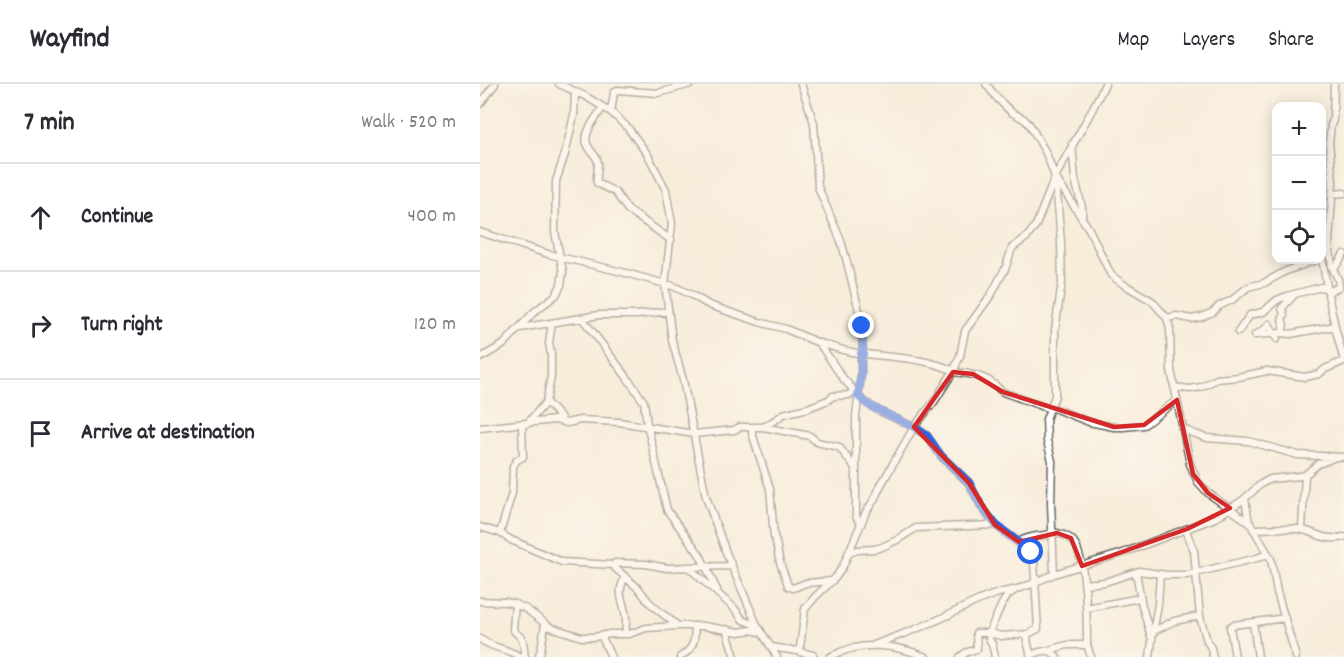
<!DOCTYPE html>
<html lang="en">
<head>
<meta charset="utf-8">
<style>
	body { margin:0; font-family:Dekko,sans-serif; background:#f7f7f7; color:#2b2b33 }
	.controls { position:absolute; right:18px; top:18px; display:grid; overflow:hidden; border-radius:12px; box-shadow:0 3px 15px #0003 }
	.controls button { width:54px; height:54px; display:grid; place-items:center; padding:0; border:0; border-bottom:2px solid #e1e1e2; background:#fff; color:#2b2b33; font:30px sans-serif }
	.stop { position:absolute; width:18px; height:18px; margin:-14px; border:4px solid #2563eb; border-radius:50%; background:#fff }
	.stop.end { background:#2563eb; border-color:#fff; box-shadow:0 2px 6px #0008 }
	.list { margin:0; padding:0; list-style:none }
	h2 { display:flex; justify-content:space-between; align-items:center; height:78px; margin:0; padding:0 24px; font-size:26px }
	h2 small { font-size:20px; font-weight:400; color:#7c7c81 }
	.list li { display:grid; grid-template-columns:39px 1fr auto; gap:18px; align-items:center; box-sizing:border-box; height:108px; padding:0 24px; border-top:2px solid #e1e1e2 }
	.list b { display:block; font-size:22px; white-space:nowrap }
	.list em { font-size:20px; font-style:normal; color:#7c7c81 }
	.icon { flex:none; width:33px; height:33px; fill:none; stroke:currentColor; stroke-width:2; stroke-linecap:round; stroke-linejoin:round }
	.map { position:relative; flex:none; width:864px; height:573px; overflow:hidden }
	header { display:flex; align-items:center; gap:36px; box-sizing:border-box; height:84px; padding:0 30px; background:#fff; border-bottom:2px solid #e1e1e2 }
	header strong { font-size:28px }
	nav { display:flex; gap:33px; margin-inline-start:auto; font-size:21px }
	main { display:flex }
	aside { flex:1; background:#fff }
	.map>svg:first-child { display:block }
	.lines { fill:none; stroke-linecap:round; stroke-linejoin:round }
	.minor-casing { stroke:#69655f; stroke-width:9 }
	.minor { stroke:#fff; stroke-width:6 }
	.route { stroke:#2563eb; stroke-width:8 }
	.marked { fill:none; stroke:#d62828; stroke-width:4.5; stroke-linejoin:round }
</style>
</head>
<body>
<header>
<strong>Wayfind</strong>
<nav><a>Map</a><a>Layers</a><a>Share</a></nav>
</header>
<main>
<aside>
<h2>7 min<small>Walk · 520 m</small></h2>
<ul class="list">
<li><svg class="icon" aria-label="ahead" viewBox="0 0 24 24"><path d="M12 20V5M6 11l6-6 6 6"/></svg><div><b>Continue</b></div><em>400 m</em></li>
<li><svg class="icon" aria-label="right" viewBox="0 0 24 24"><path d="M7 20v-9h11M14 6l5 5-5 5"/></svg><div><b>Turn right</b></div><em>120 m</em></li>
<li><svg class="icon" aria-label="arrive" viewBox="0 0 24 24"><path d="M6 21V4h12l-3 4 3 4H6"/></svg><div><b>Arrive at destination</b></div></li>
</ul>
</aside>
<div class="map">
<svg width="864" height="573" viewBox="0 0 864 573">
	<rect width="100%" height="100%" fill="#fdfcf7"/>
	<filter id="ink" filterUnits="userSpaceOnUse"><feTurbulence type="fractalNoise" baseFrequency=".0167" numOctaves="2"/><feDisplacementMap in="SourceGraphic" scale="12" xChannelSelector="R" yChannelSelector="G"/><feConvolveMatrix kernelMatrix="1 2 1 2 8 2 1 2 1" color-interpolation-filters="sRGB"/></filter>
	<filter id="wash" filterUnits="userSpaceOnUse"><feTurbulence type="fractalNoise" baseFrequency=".008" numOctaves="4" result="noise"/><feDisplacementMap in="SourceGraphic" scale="24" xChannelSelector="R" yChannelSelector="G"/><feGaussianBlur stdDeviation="1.35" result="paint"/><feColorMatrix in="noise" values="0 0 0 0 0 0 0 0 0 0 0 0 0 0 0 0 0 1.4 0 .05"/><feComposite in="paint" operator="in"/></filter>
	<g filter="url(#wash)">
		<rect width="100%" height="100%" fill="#f8eddb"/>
	</g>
	<g filter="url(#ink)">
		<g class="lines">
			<g class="minor-casing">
				<path id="minor" d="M79 0 105 12 123 23 131 28 148 44 168 71 186 106 192 140 185 200 192 256 203 296 226 413 247 471 277 541
					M321 0 334 39 338 103 361 157 367 178 381 235 383 270
					M506 0 517 14 531 28 544 35 550 41 566 69 575 93 609 145 631 191 643 200 672 217 687 234 690 245 691 286 710 380 718 398 728 409 770 439 791 475 797 508 816 573
					M854 0 853 36 851 41 849 59 853 98 849 159 852 183 858 195 859 202 857 204 850 207 848 211 856 247 864 277
					M0 20 15 0
					M123 23C117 33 101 50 108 62 111 69 117 71 118 79 118 86 116 93 117 99L135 108 148 126 191 156
					M131 28 134 8 137 6 178 9 211 0
					M592 60 595 95 602 123V135
					M852 110 864 109
					M0 148 68 170 142 188 193 202 212 211 229 221 279 238 306 245 339 259 362 293 382 316 399 327 434 343 447 352 461 372 489 399 501 422 515 441 551 468 554 479 558 545 548 550 521 552 510 549H496L497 565 487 568 480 573
					M842 175 848 208
					M852 183 856 182 864 170
					M102 234 146 292 164 318 167 340 187 426 220 471 237 506
					M687 234 697 232 711 235 722 233 733 228 739 222 752 216 768 203 784 199 806 187 836 176
					M40 244 119 231H157L188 227
					M758 248 770 231 783 228 797 216 807 212 841 203 845 204 849 208
					M802 249 810 250 855 242
					M775 251 802 249 804 240 802 236 804 231 802 224 814 211
					M775 251 785 245 789 240 797 255
					M340 259C350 262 361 266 372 268 406 274 442 272 474 287
					M0 274 23 261 54 228 76 211 81 201 83 188 75 148 76 97 85 70 94 31 95 8
					M473 288C487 289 500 291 511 298 516 301 518 305 523 308L570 325
					M694 303 710 305 721 303 737 295 758 293 787 287 825 293 839 290 845 285 864 277
					M66 318 81 334V337
					M571 323 609 338 634 343H643L664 341 697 316
					M47 340 66 318 71 293V270L69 259 72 239
					M272 343V349L290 405 294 453C298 461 297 470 300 478 302 486 306 494 308 502L313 504 326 499 352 497
					M283 343 297 335 303 330 328 324 348 316 353 312 369 311 373 307
					M0 344 75 336 87 339 100 336 139 338 214 350 254 346 260 343H283L330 352 337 358 359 363 376 385
					M702 344 712 349 727 354 768 357 818 371 864 373
					M765 415 769 439
					M381 441 376 432V332L381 291V269
					M0 443 20 449 31 456 82 478 133 481 135 479 166 480 187 484 208 483 254 524 263 536 273 540 280 545 282 549 291 563 317 567 320 564 325 525 335 513 356 493 363 482 386 428 394 416 401 401 434 343 454 318 473 288 480 272 485 247 511 211 526 183 532 164 547 153 556 141 575 93 612 26 625 0
					M773 445C788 445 803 443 817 445 836 447 843 458 864 453
					M822 445 825 391
					M706 446 714 467 720 533 727 557 731 564 733 573
					M571 448C579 449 588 451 593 457 607 475 607 538 607 561
					M20 449 32 409 33 382 37 376 43 373 42 339
					M539 458C547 452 561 452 572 450
					M368 470 377 466 395 465 402 463 417 456 436 444 515 441
					M133 481 134 483 159 505 168 517 179 527 198 542
					M208 483 252 482
					M656 488 662 522 672 556 670 573
					M574 490 571 419 572 377 567 357 566 335 575 312V246L582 198 581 158 576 98
					M145 493C135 512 145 517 146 535 146 540 146 545 145 550
					M604 500 625 498 659 487 687 491H707L777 474 788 470
					M0 517 26 518 35 520 46 525 70 543 102 553H114L130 550H149L166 544 198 542H223L259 548 272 546 282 549
					M35 520 33 545C35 550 39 550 42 555 44 559 44 568 45 573
					M606 524 660 514
					M773 539 778 573
					M246 545 255 573
					M674 547 694 537 720 532
					M548 550 547 556 551 573
					M121 551 131 573
					M0 555C13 565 28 564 40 573
					M672 555 678 520 680 490
					M394 561C414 553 435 546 455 537 481 526 505 510 533 506
					M291 563 297 573
					M319 566 320 568 333 571 334 573
					M569 566 587 561H607L611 573
					M550 571C561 568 569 562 577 573
					M58 573 61 566 65 540
					M200 573C213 565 216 557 214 542
					M350 573C380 556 415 560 446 573
					M515 573 512 560 509 555 511 544 522 520 528 511 537 505 549 501 574 490 643 469 735 434 763 416 781 400 790 395 820 392 825 391 838 380 856 373
					M755 573 750 543 753 541 805 534"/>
			</g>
			<use href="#minor" class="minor"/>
		</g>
	</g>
	<g class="lines" filter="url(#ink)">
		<path class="route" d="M382 242 383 270 381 269V291L378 312 390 322 434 343 447 352 461 372 489 399 501 422 516 441 551 468"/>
	</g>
	<path d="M0 0H864V573H0ZM473 288 493 290 523 308 634 343 664 341 697 316 713 390 728 409 750 424 707 445 602 482 591 454 577 449 539 458 515 441 489 399 434 343Z" fill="#f8eddb" fill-opacity=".55" fill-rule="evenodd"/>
	<path class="marked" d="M473 288 493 290 523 308 634 343 664 341 697 316 713 390 728 409 750 424 707 445 602 482 591 454 577 449 539 458 515 441 489 399 434 343Z"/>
</svg>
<div class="controls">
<button>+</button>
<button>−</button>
<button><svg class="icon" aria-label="locate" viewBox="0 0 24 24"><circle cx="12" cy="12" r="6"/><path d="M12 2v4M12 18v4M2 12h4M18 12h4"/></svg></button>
</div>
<div class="stop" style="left:551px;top:468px"></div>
<div class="stop end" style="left:382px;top:242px"></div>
</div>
</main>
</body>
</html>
